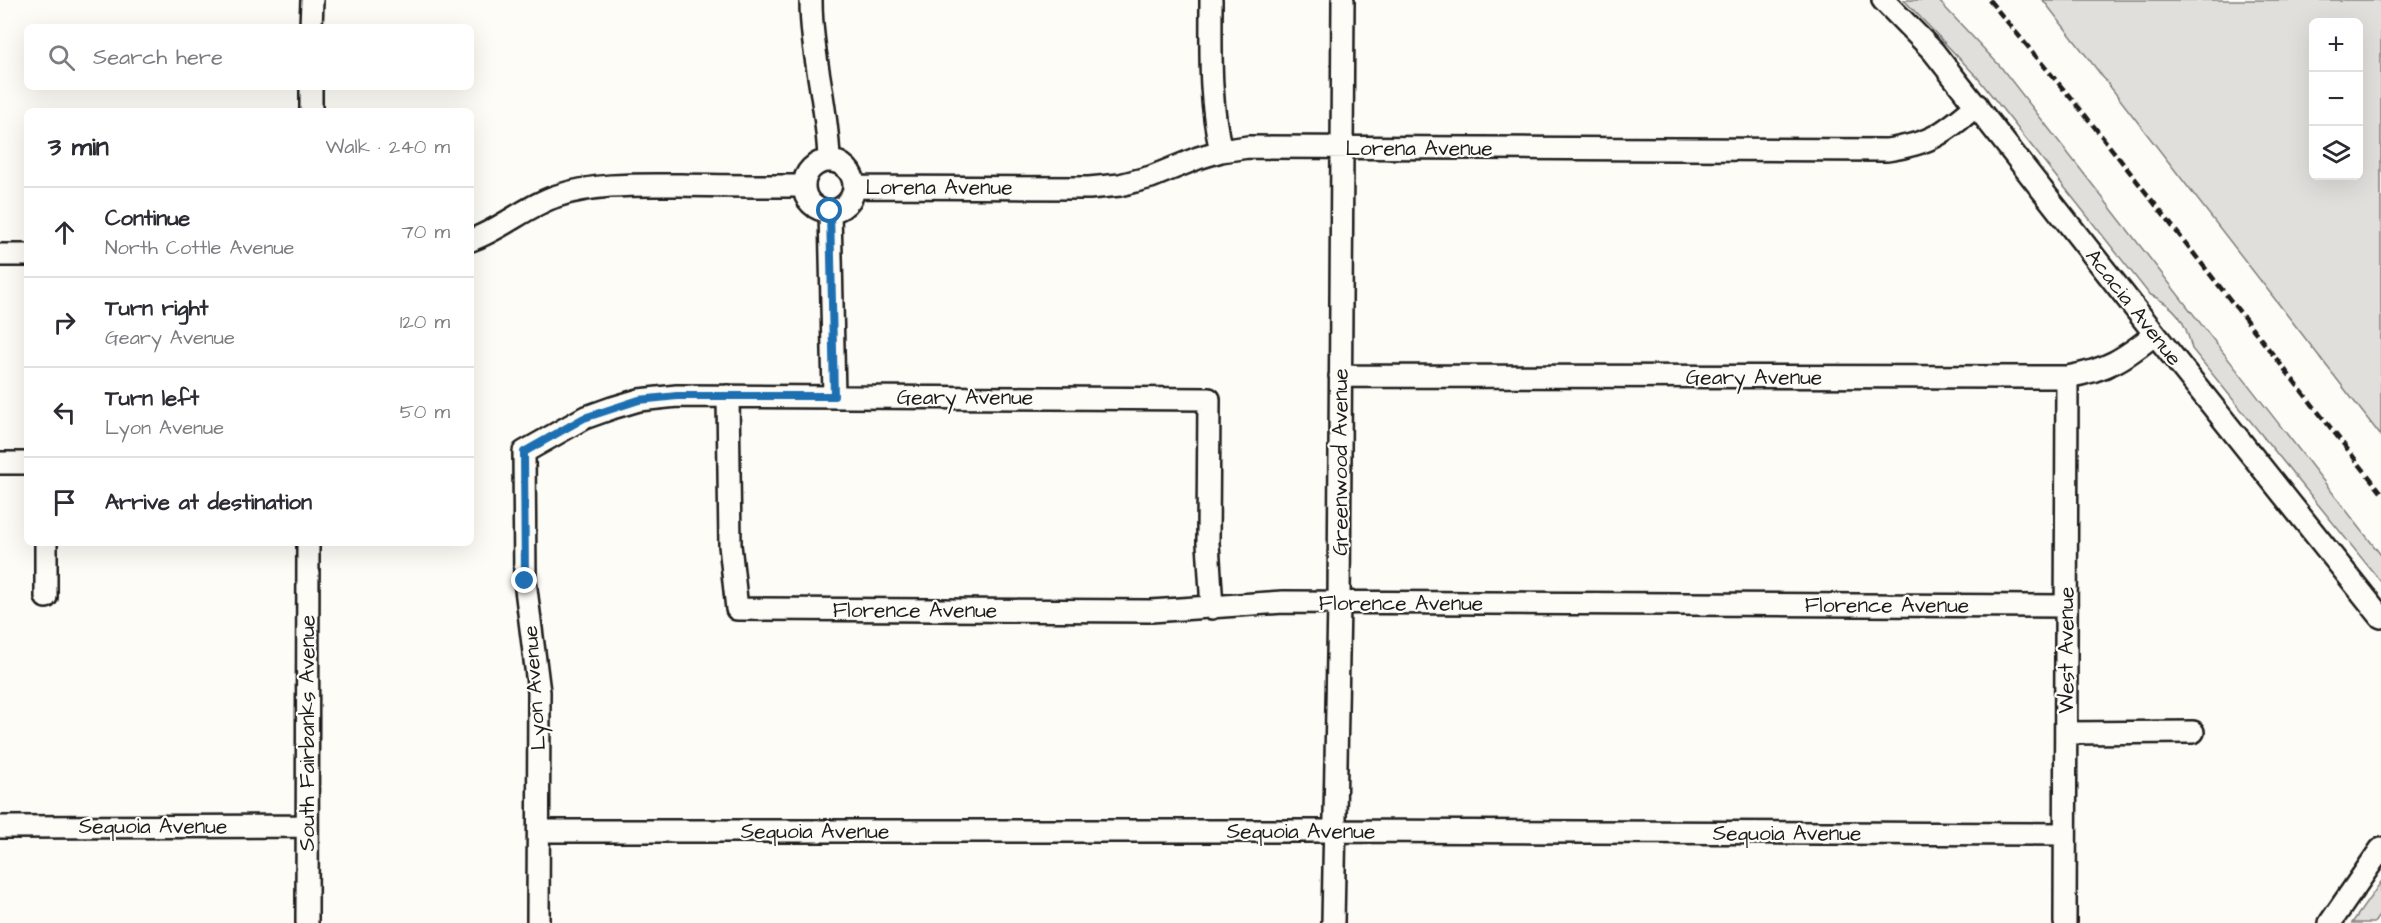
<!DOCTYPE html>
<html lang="en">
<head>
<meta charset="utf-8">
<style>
	body { margin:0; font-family:"Architects Daughter",sans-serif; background:#f2f2f3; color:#2b2b33 }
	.controls { position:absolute; right:18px; top:18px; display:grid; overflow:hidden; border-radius:9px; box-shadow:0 6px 24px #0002 }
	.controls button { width:54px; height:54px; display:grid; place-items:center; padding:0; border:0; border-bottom:2px solid #e1e1e2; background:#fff; color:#2b2b33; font:30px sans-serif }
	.stop { position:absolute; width:18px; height:18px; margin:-14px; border:4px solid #1f6fb2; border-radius:50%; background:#fff }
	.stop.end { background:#1f6fb2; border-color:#fff; box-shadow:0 2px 6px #0008 }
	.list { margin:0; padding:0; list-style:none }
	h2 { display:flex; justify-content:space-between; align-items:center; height:78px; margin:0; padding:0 24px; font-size:26px }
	h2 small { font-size:20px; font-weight:400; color:#7c7c81 }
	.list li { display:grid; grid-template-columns:39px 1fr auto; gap:18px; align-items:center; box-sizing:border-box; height:90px; padding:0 24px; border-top:2px solid #e1e1e2 }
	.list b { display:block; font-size:22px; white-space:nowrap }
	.list p { margin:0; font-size:20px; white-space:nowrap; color:#7c7c81 }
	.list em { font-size:20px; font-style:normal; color:#7c7c81 }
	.icon { flex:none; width:33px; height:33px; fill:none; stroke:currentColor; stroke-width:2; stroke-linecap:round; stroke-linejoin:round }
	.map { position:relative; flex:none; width:2381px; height:923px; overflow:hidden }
	.search { position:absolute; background:#fff; box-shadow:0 6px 24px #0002; left:24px; top:24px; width:450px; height:66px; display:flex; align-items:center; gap:15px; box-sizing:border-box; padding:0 21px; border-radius:9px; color:#7c7c81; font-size:22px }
	.panel { position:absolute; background:#fff; box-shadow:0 6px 24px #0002; left:24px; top:108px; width:450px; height:438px; border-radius:9px }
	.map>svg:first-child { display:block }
	.green { fill:#e0dfdb; stroke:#7e7e7c; stroke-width:1.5; fill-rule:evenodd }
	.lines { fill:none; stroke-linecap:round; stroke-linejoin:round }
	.street-casing { stroke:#1c1c1c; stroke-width:26 }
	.street { stroke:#fdfcf7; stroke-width:21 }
	.rail { stroke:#1c1c1c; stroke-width:4.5; stroke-dasharray:9 4.5; stroke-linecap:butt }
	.route { stroke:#1f6fb2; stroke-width:8 }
	.labels { text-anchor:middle; stroke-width:4.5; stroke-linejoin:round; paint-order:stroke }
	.street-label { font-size:21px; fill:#1c1c1c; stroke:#fdfcf7 }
</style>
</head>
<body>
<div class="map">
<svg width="2381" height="923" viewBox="0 0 2381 923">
	<rect width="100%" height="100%" fill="#fdfcf7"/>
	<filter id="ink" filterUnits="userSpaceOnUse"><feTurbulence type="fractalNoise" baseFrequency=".0167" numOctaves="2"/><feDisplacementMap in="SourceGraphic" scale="12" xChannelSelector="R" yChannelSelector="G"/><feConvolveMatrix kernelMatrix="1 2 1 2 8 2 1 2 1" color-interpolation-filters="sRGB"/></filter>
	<g filter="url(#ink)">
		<path class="green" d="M1904 0H1938L2000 66 2381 555V582L2192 349C2185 320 2177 307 2149 294L1977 77Z
			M2043 0H2381V436ZM2314 22H2358V176H2314Z
			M2381 882V913L2374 923H2352Z"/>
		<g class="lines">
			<g class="street-casing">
				<path id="street" d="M811 0C811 55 828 106 829 161
					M1211 0C1211 52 1209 100 1221 151
					M1883 0 1933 51 2155 334 2381 617
					M311 27 312 0
					M311 111V87
					M804 186a25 25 0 1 1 50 0a25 25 0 1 1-50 0Z
					M854 187 1089 188 1120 185 1151 177 1198 158 1221 151 1248 147 1887 150C1932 143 1943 134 1977 105
					M830 211 834 396
					M471 240C502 229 526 206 557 196 596 183 639 185 680 185 722 186 763 186 804 186
					M0 255H27
					M1340 376 2067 377C2107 370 2124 359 2155 334
					M728 396 730 545 737 609 1151 611 1283 602 2065 606
					M0 463H27
					M46 597V543
					M2066 733 2193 732
					M0 827 307 826
					M539 831H1334L2064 834
					M307 923 308 543
					M538 923 539 692 525 581 524 452 584 418 612 408 639 400 677 396 1209 399 1208 543 1212 608
					M1333 923 1339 602 1343 0
					M2065 923 2067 377
					M2330 923 2381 849"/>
			</g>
			<use href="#street" class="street"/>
			<path class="rail" d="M1989 0 2085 115 2381 492"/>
		</g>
	</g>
	<g class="lines" filter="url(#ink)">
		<path class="route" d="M525 581 524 452 584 418 639 400 677 396H834L830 211"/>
	</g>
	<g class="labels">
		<g class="street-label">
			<text x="1419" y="155">Lorena Avenue</text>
			<text x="939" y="194">Lorena Avenue</text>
			<text transform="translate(2134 307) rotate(52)" y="7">Acacia Avenue</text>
			<text x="1754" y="384">Geary Avenue</text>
			<text x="965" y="404">Geary Avenue</text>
			<text transform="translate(1340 462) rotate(-90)" y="7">Greenwood Avenue</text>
			<text x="1401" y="610">Florence Avenue</text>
			<text x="1887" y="612">Florence Avenue</text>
			<text x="915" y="617">Florence Avenue</text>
			<text transform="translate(2066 650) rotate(-90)" y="7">West Avenue</text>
			<text transform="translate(534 688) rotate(-94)" y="7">Lyon Avenue</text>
			<text transform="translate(307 733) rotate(-90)" y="7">South Fairbanks Avenue</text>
			<text x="153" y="833">Sequoia Avenue</text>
			<text x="815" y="838">Sequoia Avenue</text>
			<text x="1301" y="838">Sequoia Avenue</text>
			<text x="1787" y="840">Sequoia Avenue</text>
		</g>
	</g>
</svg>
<div class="controls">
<button>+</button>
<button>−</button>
<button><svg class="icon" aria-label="layers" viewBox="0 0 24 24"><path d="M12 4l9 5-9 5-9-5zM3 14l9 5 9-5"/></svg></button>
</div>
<div class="stop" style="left:830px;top:211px"></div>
<div class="stop end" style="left:525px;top:581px"></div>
<div class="search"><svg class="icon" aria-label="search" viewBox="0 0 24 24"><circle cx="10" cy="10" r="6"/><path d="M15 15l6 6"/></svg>Search here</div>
<section class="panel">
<h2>3 min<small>Walk · 240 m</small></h2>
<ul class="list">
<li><svg class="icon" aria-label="ahead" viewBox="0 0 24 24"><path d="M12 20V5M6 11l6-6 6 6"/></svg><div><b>Continue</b><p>North Cottle Avenue</p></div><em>70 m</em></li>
<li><svg class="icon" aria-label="right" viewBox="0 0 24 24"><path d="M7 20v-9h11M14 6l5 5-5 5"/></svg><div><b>Turn right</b><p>Geary Avenue</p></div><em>120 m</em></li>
<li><svg class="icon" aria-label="left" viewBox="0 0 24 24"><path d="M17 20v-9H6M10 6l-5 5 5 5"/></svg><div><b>Turn left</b><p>Lyon Avenue</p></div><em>50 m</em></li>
<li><svg class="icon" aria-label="arrive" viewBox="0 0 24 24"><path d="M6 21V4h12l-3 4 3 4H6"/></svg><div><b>Arrive at destination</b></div></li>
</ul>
</section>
</div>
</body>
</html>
